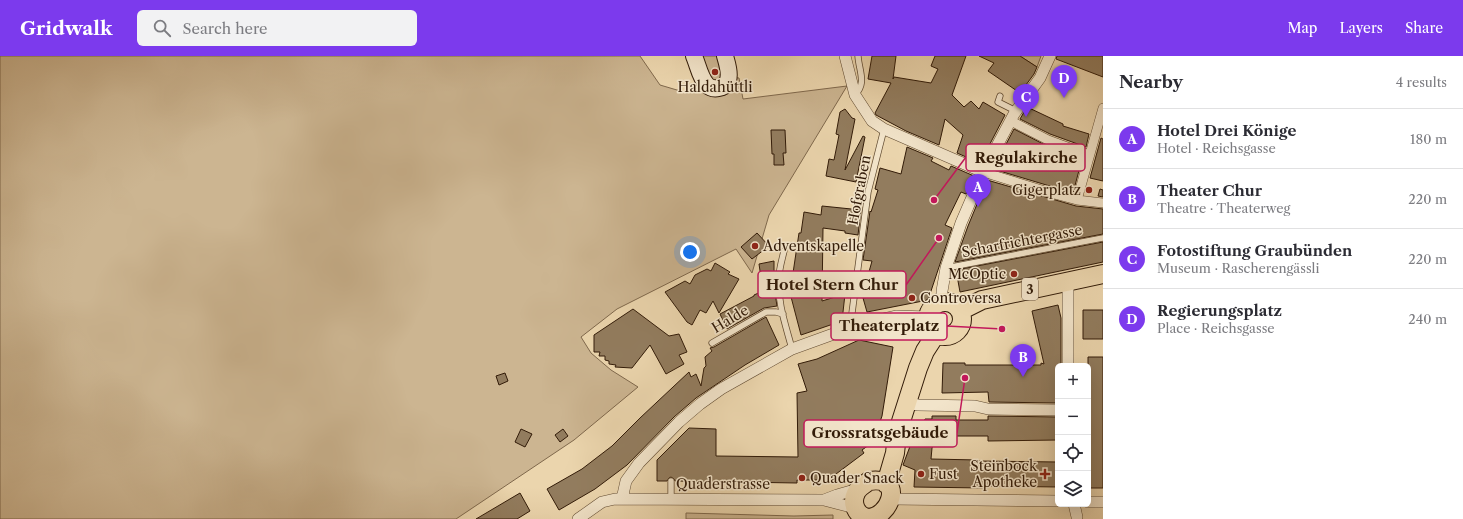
<!DOCTYPE html>
<html lang="en">
<head>
<meta charset="utf-8">
<style>
	body { margin:0; font-family:"Libre Caslon Text",serif; background:#f2f2f3; color:#2b2b33 }
	.controls { position:absolute; right:12px; bottom:12px; display:grid; overflow:hidden; border-radius:6px; box-shadow:0 4px 16px #0002 }
	.controls button { width:36px; height:36px; display:grid; place-items:center; padding:0; border:0; border-bottom:1px solid #e1e1e2; background:#fff; color:#2b2b33; font:20px sans-serif }
	.you { position:absolute; left:690px; top:196px; width:14px; height:14px; margin:-10px; border:3px solid #fff; border-radius:50%; background:#1a73e8; box-shadow:0 0 0 6px #1a73e833 }
	.badge { display:grid; place-items:center; width:26px; height:26px; border-radius:50%; background:#7c3aed; color:#fff; font-size:13px; font-weight:700 }
	.pin { position:absolute; translate:-50% -33px; filter:drop-shadow(0 1px 2px #0008) }
	.pin::after { content:''; position:absolute; top:21px; width:14px; height:12px; background:inherit; clip-path:polygon(0 0,100% 0,50% 100%) }
	.list { margin:0; padding:0; list-style:none }
	h2 { display:flex; justify-content:space-between; align-items:center; height:52px; margin:0; padding:0 16px; font-size:17px }
	h2 small { font-size:13px; font-weight:400; color:#7c7c81 }
	.list li { display:grid; grid-template-columns:26px 1fr auto; gap:12px; align-items:center; box-sizing:border-box; height:60px; padding:0 16px; border-top:1px solid #e1e1e2 }
	.list b { display:block; font-size:15px; white-space:nowrap }
	.list p { margin:0; font-size:13px; white-space:nowrap; color:#7c7c81 }
	.list em { font-size:13px; font-style:normal; color:#7c7c81 }
	.icon { flex:none; width:22px; height:22px; fill:none; stroke:currentColor; stroke-width:2; stroke-linecap:round; stroke-linejoin:round }
	.map { position:relative; flex:none; width:1103px; height:463px; overflow:hidden }
	header { display:flex; align-items:center; gap:24px; box-sizing:border-box; height:56px; padding:0 20px; background:#7c3aed; color:#fff }
	header strong { font-size:19px }
	nav { display:flex; gap:22px; margin-inline-start:auto; font-size:14px }
	.search { width:280px; height:36px; background:#f2f2f3; display:flex; align-items:center; gap:10px; box-sizing:border-box; padding:0 14px; border-radius:6px; color:#7c7c81; font-size:15px }
	main { display:flex }
	aside { flex:1; background:#fff }
	.map>svg:first-child { display:block }
	.green { fill:#ccb591; stroke:#7f684c }
	.building { fill:#927c5e; stroke:#321b08 }
	.lines { fill:none; stroke-linecap:round; stroke-linejoin:round }
	.service-casing { stroke:#604a31; stroke-width:7 }
	.pedestrian-casing { stroke:#604a31; stroke-width:10 }
	.minor-casing { stroke:#604a31; stroke-width:12 }
	.secondary-casing { stroke:#321b08; stroke-width:18 }
	.primary-casing { stroke:#321b08; stroke-width:20 }
	.service { stroke:#f2e4ca; stroke-width:5.5 }
	.pedestrian { stroke:#f2e4ca; stroke-width:9 }
	.minor { stroke:#f2e4ca; stroke-width:11 }
	.secondary { stroke:#f2e4ca; stroke-width:16 }
	.primary { stroke:#ebd5ad; stroke-width:18 }
	.poi-dot { fill:#8f2418; stroke:#f2e4ca; stroke-width:1.5 }
	.labels { text-anchor:middle; stroke-width:3; stroke-linejoin:round; paint-order:stroke }
	.shield { fill:#f2e4ca; stroke:#6c5742; stroke-width:1 }
	.shield-label { font-size:13px; font-weight:bold; fill:#321b08 }
	.poi-label { font-size:14px; fill:#321b08; stroke:#f2e4ca; text-anchor:start }
	.street-label { font-size:14px; fill:#321b08; stroke:#f2e4ca }
	.leader { fill:none; stroke:#c2185b; stroke-width:1.5 }
	.callout-dot { fill:#c2185b; stroke:#f2e4ca; stroke-width:1.5 }
	.callout { fill:#f2e4ca; stroke:#c2185b; stroke-width:1.5 }
	.callout-label { font-size:15px; text-anchor:middle; font-weight:bold; fill:#321b08 }
</style>
</head>
<body>
<header>
<strong>Gridwalk</strong>
<div class="search"><svg class="icon" aria-label="search" viewBox="0 0 24 24"><circle cx="10" cy="10" r="6"/><path d="M15 15l6 6"/></svg>Search here</div>
<nav><a>Map</a><a>Layers</a><a>Share</a></nav>
</header>
<main>
<div class="map">
<svg width="1103" height="463" viewBox="0 0 1103 463">
	<rect width="100%" height="100%" fill="#ebd5ad"/>
	<filter id="stains"><feTurbulence type="fractalNoise" baseFrequency=".005" numOctaves="4"/><feColorMatrix values="0 0 0 0 .2 0 0 0 0 .09 0 0 0 0 .02 0 0 0 .5 -.17"/></filter>
	<radialGradient id="worn" r=".72"><stop offset=".6" stop-color="#630" stop-opacity="0"/><stop offset="1" stop-color="#630" stop-opacity=".3"/></radialGradient>
	<path class="green" d="M0 0H640L660 29 687 37 706 28 694 0H725L729 21 739 22 743 43 847 30 769 159 752 217 736 193 617 253 581 281 591 297 611 314 638 331 574 384 456 463H0Z
		M1020 0H1041L1037 11Z
		M686 457 794 460 833 459V463H686Z"/>
	<path class="building" d="M872 0H896L893 23 894 21 931 27 938 13 931 10 935 0H966L952 39 964 51 971 45 979 53 983 46 1005 59 980 107 957 97 963 79 945 63 939 89 906 75 876 59 875 57 891 27 868 23Z
		M979 0H1020L1037 11 1034 18 1020 37 988 15 994 7Z
		M1057 0H1103V21L1056 3Z
		M1027 51 1063 68V70L1089 78 1086 91 1050 78 1020 63Z
		M845 53 852 62 855 63 845 114 863 80 865 81 856 126 826 120 829 103 834 104 839 79 836 78 840 56Z
		M1014 73 1049 91 1046 102 1063 106 1066 97 1082 103 1073 137 993 113Z
		M771 74H785L786 97H783L784 109H774V98H772Z
		M1101 82 1103 83V125L1090 122Z
		M907 91 933 102 931 105 949 114 951 110 974 120 966 138 961 136 945 169 952 172 928 244 867 256 863 242 870 241 874 226 867 223 872 205 863 204 870 155 871 156 878 134 875 133 880 112 901 118Z
		M987 124 1076 150 1103 153V178L955 206 968 170Z
		M1100 133 1103 134V141L1098 140Z
		M822 150 861 154 858 179 845 177V175L823 172 822 245 845 238 842 265 801 279 790 237 799 177H801L804 156 821 159Z
		M757 177 769 190 752 203 741 191Z
		M1103 186V206L960 236 956 214Z
		M774 205V231L777 250 764 252 727 273 720 258 754 240V239L763 235 759 208Z
		M715 207 730 216 728 218 739 223 719 257 713 245 706 257 700 254 692 269 687 266 665 236 685 225 690 228 695 219 707 213 711 215Z
		M1058 249 1061 262V310H1058V347L989 346 988 336 942 337 943 307H965V309H1041V307L1044 308 1032 255Z
		M633 253 669 280 679 278 687 296 679 299 684 308 666 318 650 289 632 312 615 311 616 309 609 308V305L605 304V300H599L600 296H594V279Z
		M1083 254H1103V283H1083Z
		M766 261 779 289 745 309 696 342 674 361 627 409 595 433 559 454 547 433 582 413 612 390 640 362 689 316 691 321 696 318 701 330 704 312 706 310 705 301 712 295 710 292 714 291Z
		M859 284 893 291 882 360 873 386 862 394 864 397 832 421 829 418 820 424H797V427L675 425 674 423 671 421 669 422 667 425H657V404L689 372 716 373V400L798 401 797 337 807 335 798 308 817 303Z
		M1088 301H1103V432H1088Z
		M505 317 508 325 499 329 496 320Z
		M932 360H956V364H988V360L1058 361V384L988 385V380H936L932 392 931 403 978 404V405L1058 406V431L983 430V432L914 431 915 414 903 409 912 385 916 386 925 363H932Z
		M521 373 532 378 525 391 515 386Z
		M563 373 568 380 560 386 555 379Z
		M520 437 530 455 517 463H476Z"/>
	<g class="lines">
		<g class="service-casing">
			<path id="service" d="M855 39C867 27 859 15 858 0
				M1000 40 998 46 1016 55
				M784 195C782 204 779 213 779 222 777 246 786 270 792 293
				M946 212 1103 182
				M850 272 868 136 884 73
				M712 287 766 256H776L783 258
				M671 443V425"/>
		</g>
		<g class="pedestrian-casing">
			<path id="pedestrian" d="M1011 65 1048 84 1089 99
				M983 116 1058 139 1077 144 1103 147
				M1077 144 1103 52"/>
		</g>
		<g class="minor-casing">
			<path id="minor" d="M845 0 855 39 872 65 884 73 907 83 983 116
				M1068 225V310
				M942 247V235L946 212 961 167 983 116 1014 58 1040 22 1050 0
				M907 347 918 349 975 350 988 353 1058 354
				M622 443 626 425 639 407 679 366 700 348 721 333 792 293 850 272 878 264 896 260 928 261
				M892 443 1058 445
				M824 444 837 439 858 433
				M1088 446H1103
				M1074 448 1077 461
				M578 463 602 446 615 443 824 444 855 452"/>
		</g>
		<g class="secondary-casing">
			<path id="secondary" d="M694 0C698 9 700 22 707 29 710 32 714 33 719 32 734 29 728 10 725 0"/>
		</g>
		<g class="primary-casing">
			<path id="primary" d="M928 263a17 17 0 1 1 34 0a17 17 0 1 1-34 0Z
				M960 255 982 244 1103 218
				M869 425C906 419 890 463 867 462 856 459 851 447 856 437 858 432 865 428 869 425Z
				M886 428 895 397 897 378 918 312 925 295 936 278"/>
		</g>
		<use href="#service" class="service"/>
		<use href="#pedestrian" class="pedestrian"/>
		<use href="#minor" class="minor"/>
		<use href="#secondary" class="secondary"/>
		<use href="#primary" class="primary"/>
	</g>
	<g class="poi-dot">
		<circle cx="715" cy="16" r="4"/>
		<circle cx="1089" cy="134" r="4"/>
		<circle cx="755" cy="190" r="4"/>
		<circle cx="1014" cy="218" r="4"/>
		<circle cx="912" cy="242" r="4"/>
		<circle cx="921" cy="418" r="4"/>
		<path d="M1043 412h4v4h4v4h-4v4h-4v-4h-4v-4h4z"/>
		<circle cx="802" cy="422" r="4"/>
	</g>
	<g class="labels">
		<rect class="shield" x="1022" y="222" width="16" height="22" rx="3"/>
		<g class="shield-label">
			<text x="1030" y="238">3</text>
		</g>
		<g class="poi-label">
			<text x="715" y="36" text-anchor="middle">Haldahüttli</text>
			<text x="1081" y="139" text-anchor="end">Gigerplatz</text>
			<text x="763" y="195">Adventskapelle</text>
			<text x="1006" y="223" text-anchor="end">McOptic</text>
			<text x="920" y="247">Controversa</text>
			<text x="1037" y="415" text-anchor="end">Steinbock<tspan x="1037" dy="16">Apotheke</tspan></text>
			<text x="929" y="423">Fust</text>
			<text x="810" y="427">Quader Snack</text>
		</g>
		<g class="street-label">
			<text transform="translate(859 134) rotate(-79)" y="5">Hofgraben</text>
			<text transform="translate(1022 185) rotate(-11)" y="5">Scharfrichtergasse</text>
			<text transform="translate(730 263) rotate(-31)" y="5">Halde</text>
			<text x="723" y="433">Quaderstrasse</text>
		</g>
	</g>
	<path class="leader" d="M934 144L966 101M939 182L906 229M1002 273L947 270M965 322L957 377"/>
	<g class="callout-dot">
		<circle cx="934" cy="144" r="4"/>
		<circle cx="939" cy="182" r="4"/>
		<circle cx="1002" cy="273" r="4"/>
		<circle cx="965" cy="322" r="4"/>
	</g>
	<g class="callout">
		<rect x="966" y="88" width="119" height="27" rx="4"/>
		<rect x="758" y="215" width="148" height="27" rx="4"/>
		<rect x="831" y="257" width="116" height="27" rx="4"/>
		<rect x="804" y="364" width="153" height="27" rx="4"/>
	</g>
	<g class="callout-label">
		<text x="1026" y="107">Regulakirche</text>
		<text x="832" y="234">Hotel Stern Chur</text>
		<text x="889" y="275">Theaterplatz</text>
		<text x="880" y="382">Grossratsgebäude</text>
	</g>
	<rect width="100%" height="100%" filter="url(#stains)"/>
	<rect width="100%" height="100%" fill="url(#worn)"/>
</svg>
<div class="controls">
<button>+</button>
<button>−</button>
<button><svg class="icon" aria-label="locate" viewBox="0 0 24 24"><circle cx="12" cy="12" r="6"/><path d="M12 2v4M12 18v4M2 12h4M18 12h4"/></svg></button>
<button><svg class="icon" aria-label="layers" viewBox="0 0 24 24"><path d="M12 4l9 5-9 5-9-5zM3 14l9 5 9-5"/></svg></button>
</div>
<div class="you"></div>
<div class="pin badge" style="left:978px;top:151px">A</div>
<div class="pin badge" style="left:1023px;top:321px">B</div>
<div class="pin badge" style="left:1026px;top:61px">C</div>
<div class="pin badge" style="left:1064px;top:42px">D</div>
</div>
<aside>
<h2>Nearby<small>4 results</small></h2>
<ul class="list">
<li><span class="badge">A</span><div><b>Hotel Drei Könige</b><p>Hotel · Reichsgasse</p></div><em>180 m</em></li>
<li><span class="badge">B</span><div><b>Theater Chur</b><p>Theatre · Theaterweg</p></div><em>220 m</em></li>
<li><span class="badge">C</span><div><b>Fotostiftung Graubünden</b><p>Museum · Rascherengässli</p></div><em>220 m</em></li>
<li><span class="badge">D</span><div><b>Regierungsplatz</b><p>Place · Reichsgasse</p></div><em>240 m</em></li>
</ul>
</aside>
</main>
</body>
</html>
